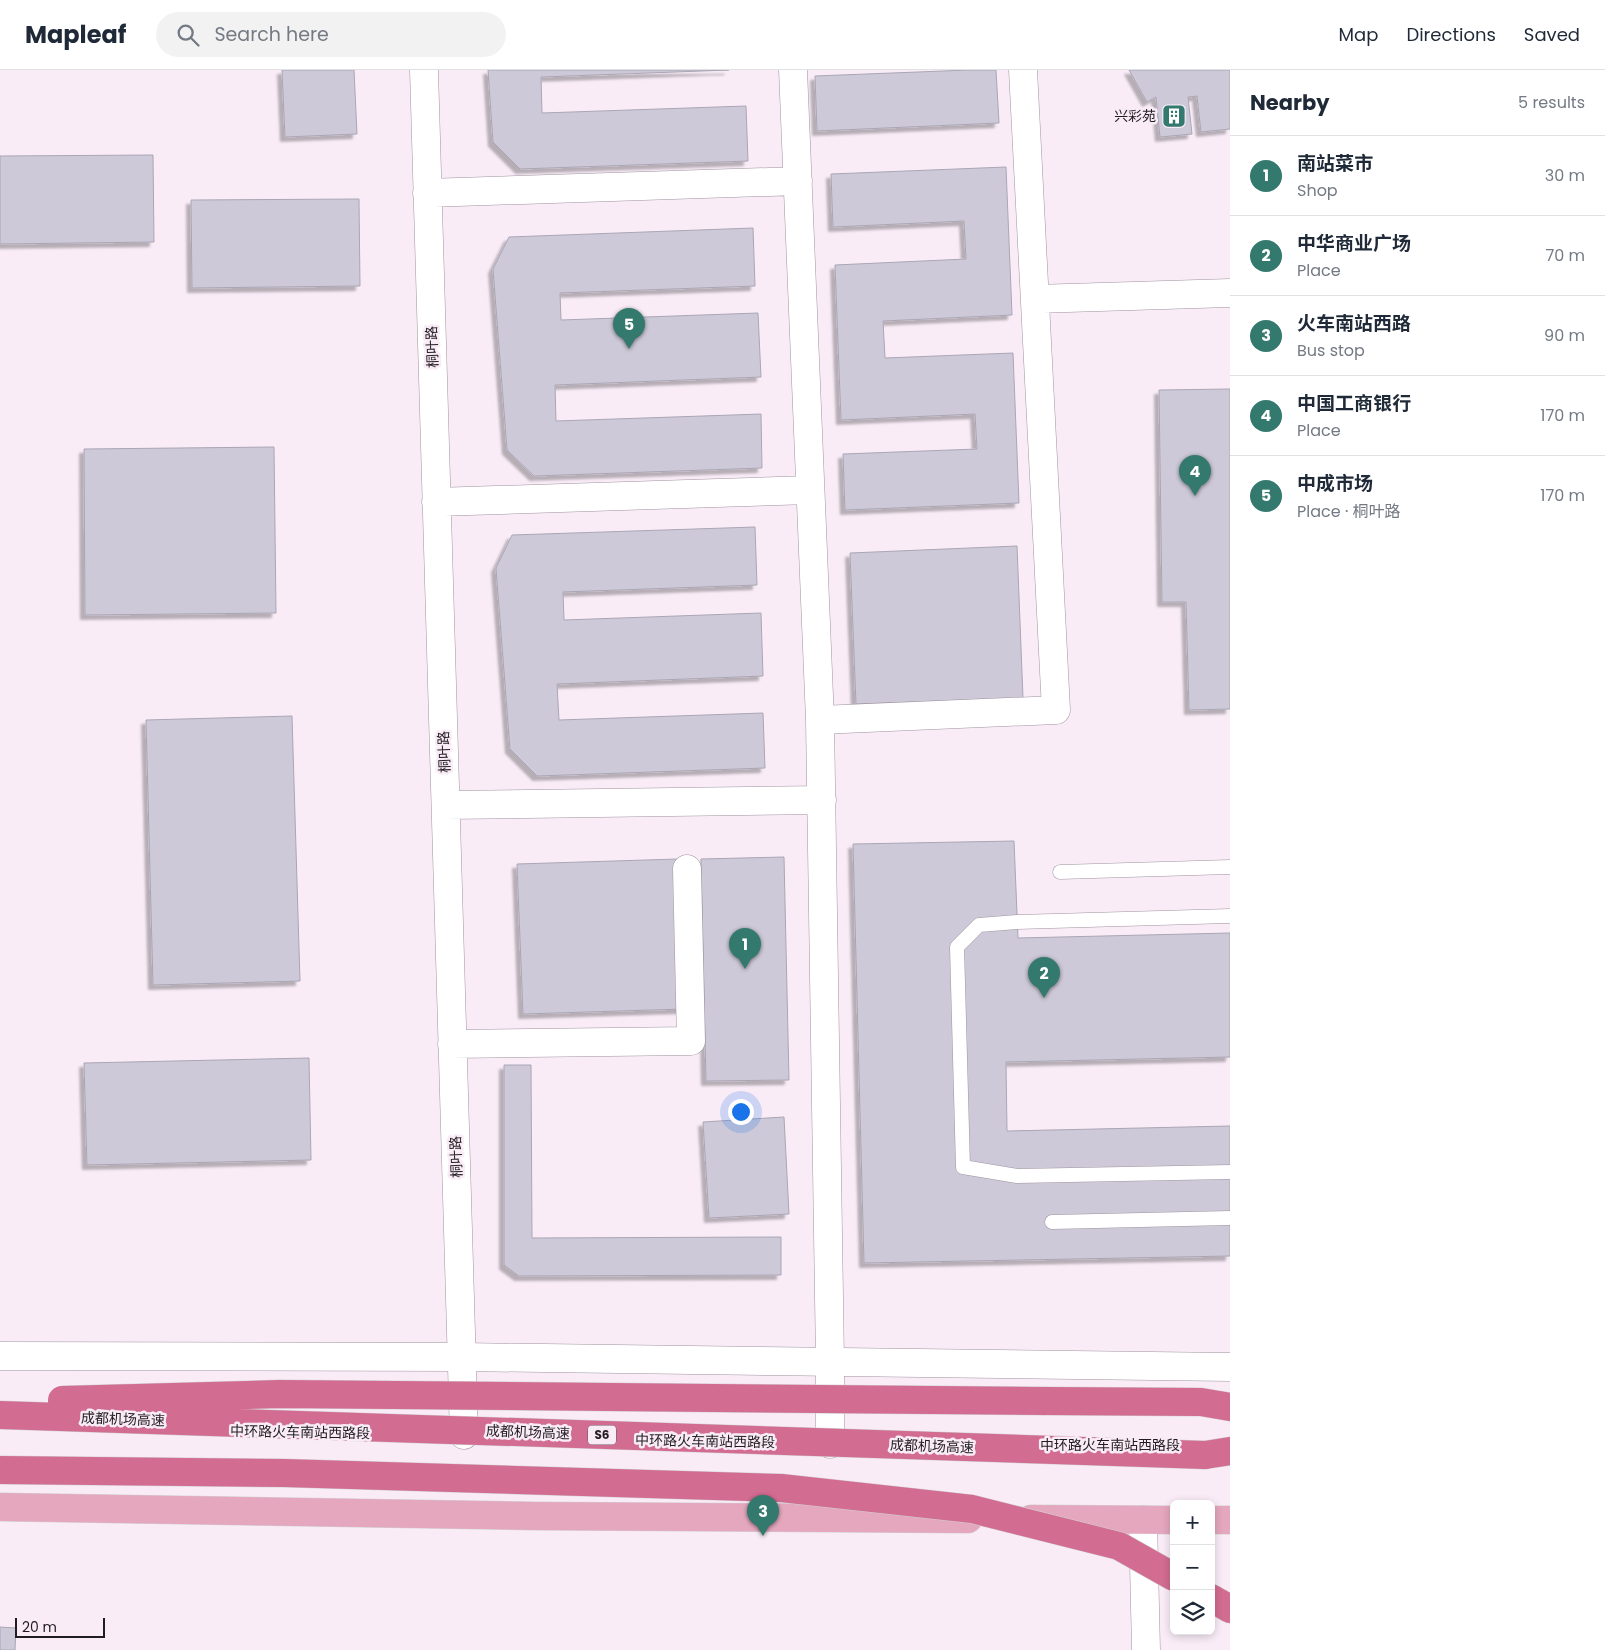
<!DOCTYPE html>
<html lang="en">
<head>
<meta charset="utf-8">
<style>
	body { margin:0; font-family:Poppins,"Noto Sans SC",sans-serif; background:#f2f2f3; color:#1f2937 }
	.controls { position:absolute; right:15px; bottom:15px; display:grid; overflow:hidden; border-radius:8px; box-shadow:0 2px 8px #0003 }
	.controls button { width:45px; height:45px; display:grid; place-items:center; padding:0; border:0; border-bottom:1px solid #e0e1e3; background:#fff; color:#1f2937; font:25px sans-serif }
	.scale { position:absolute; left:15px; bottom:12px; width:90px; box-sizing:border-box; padding-left:5px; border:2px solid #201c20; border-top:0; font-size:14px; line-height:18px; white-space:nowrap; color:#201c20; -webkit-text-stroke:4px #f9ecf7; paint-order:stroke }
	.you { position:absolute; left:740px; top:1041px; width:18px; height:18px; margin:-12px; border:4px solid #fff; border-radius:50%; background:#1a73e8; box-shadow:0 0 0 8px #1a73e833 }
	.badge { display:grid; place-items:center; width:32px; height:32px; border-radius:50%; background:#34796d; color:#fff; font-size:16px; font-weight:700 }
	.pin { position:absolute; translate:-50% -41px; filter:drop-shadow(0 1px 2px #0008) }
	.pin::after { content:''; position:absolute; top:26px; width:18px; height:15px; background:inherit; clip-path:polygon(0 0,100% 0,50% 100%) }
	.list { margin:0; padding:0; list-style:none }
	h2 { display:flex; justify-content:space-between; align-items:center; height:65px; margin:0; padding:0 20px; font-size:21px }
	h2 small { font-size:16px; font-weight:400; color:#747a83 }
	.list li { display:grid; grid-template-columns:32px 1fr auto; gap:15px; align-items:center; box-sizing:border-box; height:80px; padding:0 20px; border-top:1px solid #e0e1e3 }
	.list b { display:block; font-size:19px; white-space:nowrap }
	.list p { margin:0; font-size:16px; white-space:nowrap; color:#747a83 }
	.list em { font-size:16px; font-style:normal; color:#747a83 }
	.icon { flex:none; width:28px; height:28px; fill:none; stroke:currentColor; stroke-width:2; stroke-linecap:round; stroke-linejoin:round }
	.map { position:relative; flex:none; width:1230px; height:1580px; overflow:hidden }
	header { display:flex; align-items:center; gap:30px; box-sizing:border-box; height:70px; padding:0 25px; background:#fff; border-bottom:1px solid #e0e1e3 }
	header strong { font-size:24px }
	nav { display:flex; gap:28px; margin-inline-start:auto; font-size:18px }
	.search { width:350px; height:45px; background:#f2f2f3; display:flex; align-items:center; gap:12px; box-sizing:border-box; padding:0 18px; border-radius:28px; color:#747a83; font-size:19px }
	main { display:flex }
	aside { flex:1; background:#fff }
	.map>svg:first-child { display:block }
	.building { fill:#cdc9d8; stroke:#aaa6b4; filter:url(#shadow) }
	.lines { fill:none; stroke-linecap:round; stroke-linejoin:round }
	.service-casing { stroke:#a0949f; stroke-width:15 }
	.minor-casing { stroke:#a0949f; stroke-width:29 }
	.tertiary-casing { stroke:#a0949f; stroke-width:29 }
	.primary-casing { stroke:#d2d2d2; stroke-width:29 }
	.motorway-casing { stroke:#d2d2d2; stroke-width:29 }
	.service { stroke:#fff; stroke-width:14 }
	.minor { stroke:#fff; stroke-width:28 }
	.tertiary { stroke:#fff; stroke-width:28 }
	.primary { stroke:#e4a7bd; stroke-width:28 }
	.motorway { stroke:#d26c91; stroke-width:28 }
	.motorway-bridge-casing { stroke:#d2d2d2; stroke-width:29; stroke-linecap:butt }
	.motorway-bridge { stroke:#d26c91; stroke-width:28 }
	.labels { text-anchor:middle; stroke-width:5; stroke-linejoin:round; paint-order:stroke }
	.shield { fill:#f9ecf7; stroke:#615a60; stroke-width:1 }
	.shield-label { font-size:12px; font-weight:bold; fill:#201c20 }
	.poi-label { font-size:14px; fill:#201c20; stroke:#f9ecf7; text-anchor:end }
	.street-label { font-size:14px; fill:#201c20; stroke:#f9ecf7 }
</style>
</head>
<body>
<header>
<strong>Mapleaf</strong>
<div class="search"><svg class="icon" aria-label="search" viewBox="0 0 24 24"><circle cx="10" cy="10" r="6"/><path d="M15 15l6 6"/></svg>Search here</div>
<nav><a>Map</a><a>Directions</a><a>Saved</a></nav>
</header>
<main>
<div class="map">
<svg width="1230" height="1580" viewBox="0 0 1230 1580">
	<defs>
		<filter id="shadow"><feDropShadow dx="-4.5" dy="4.5" stdDeviation="1" flood-color="#0004"/></filter>
	</defs>
	<rect width="100%" height="100%" fill="#f9ecf7"/>
	<path class="building" d="M282 0H354L357 64 285 67Z
		M488 0H729L541 7 542 43 746 36 748 91 520 99 493 72Z
		M969 0H996L999 53 817 61 815 6Z
		M1129 0H1230V59L1201 62 1197 26 1188 27 1192 64 1160 67 1156 27 1147 32Z
		M153 85 154 172 0 174V86Z
		M1006 97 1012 245 883 251 885 288 1013 283 1019 433 845 440 843 384 977 379 975 344 841 350 835 195 966 189 964 151 833 157 831 104Z
		M359 129 360 216 192 218 191 130Z
		M753 158 755 216 560 223 561 250 758 243 761 307 555 315 556 351 761 344 762 398 534 406 507 380 493 199 509 167Z
		M1230 319V639L1189 640 1186 532H1162L1159 320Z
		M274 377 276 543 85 545 84 379Z
		M755 457 757 515 563 522 564 550 761 543 763 606 557 614 559 650 763 643 765 698 537 706 510 679 496 498 512 465Z
		M1017 476 1023 628 856 634 850 483Z
		M292 646 300 911 153 915 146 650Z
		M1014 771 1018 868 1230 863V987L1006 992 1007 1061 1230 1056V1186L864 1193 853 774Z
		M784 787 789 1010 706 1011 701 789Z
		M678 789 683 939 523 944 517 794Z
		M309 988 311 1090 87 1095 84 993Z
		M504 995H531L532 1168 781 1167V1205L519 1206 504 1195Z
		M784 1047 789 1144 709 1148 703 1052Z
		M0 1557 16 1558 15 1580H0Z"/>
	<g class="lines">
		<g class="service-casing">
			<path id="service" d="M1060 802 1230 797
				M1230 846 1017 852 979 855 957 877 963 1097 1017 1106 1230 1102
				M1052 1152 1230 1148"/>
		</g>
		<g class="minor-casing">
			<path id="minor" d="M424 0 464 1365
				M793 0 820 650 830 1291V1374
				M427 123 798 111
				M1035 229 1230 223
				M436 432 810 420
				M820 650 1056 640 1023 0
				M446 735 822 730
				M452 974 691 971 687 799"/>
		</g>
		<g class="tertiary-casing">
			<path id="tertiary" d="M0 1286 461 1287 1230 1297
				M1143 1450 1146 1580"/>
		</g>
		<g class="primary-casing">
			<path id="primary" d="M0 1437 534 1446 968 1449
				M1031 1449 1174 1450
				M1211 1450H1230"/>
		</g>
		<g class="motorway-casing">
			<path id="motorway" d="M1045 1331 1201 1332 1230 1337
				M1205 1385 1230 1381
				M0 1400 284 1403 781 1418
				M1211 1528 1230 1539"/>
		</g>
		<use href="#service" class="service"/>
		<use href="#minor" class="minor"/>
		<use href="#tertiary" class="tertiary"/>
		<use href="#primary" class="primary"/>
		<use href="#motorway" class="motorway"/>
		<g class="motorway-bridge-casing">
			<path id="motorway-bridge" d="M62 1330 280 1324 1045 1331
				M0 1345 1205 1385
				M781 1418 972 1439 1119 1476 1174 1507"/>
		</g>
		<use href="#motorway-bridge" class="motorway-bridge"/>
	</g>
	<defs>
		<g id="building-square" transform="scale(1.25)"><rect x="-9" y="-9" width="18" height="18" rx="4" fill="#34796d" stroke="#f9ecf7"/><path d="M-4-6H4V6H1V3H-1V6H-4ZM-2.5-4.3h1.7v1.8h-1.7ZM.8-4.3h1.7v1.8H.8ZM-2.5-1h1.7V.8h-1.7ZM.8-1h1.7V.8H.8Z" fill="#fff"/></g>
	</defs>
	<g fill-rule="evenodd">
		<use href="#building-square" x="1174" y="46"/>
	</g>
	<g class="labels">
		<rect class="shield" x="588" y="1355.5" width="28" height="19" rx="4"/>
		<g class="shield-label">
			<text x="602" y="1369">S6</text>
		</g>
		<g class="poi-label">
			<text x="1156" y="51">兴彩苑</text>
		</g>
		<g class="street-label">
			<text transform="translate(432 277) rotate(-92)" y="5">桐叶路</text>
			<text transform="translate(444 682) rotate(-92)" y="5">桐叶路</text>
			<text transform="translate(456 1087) rotate(-92)" y="5">桐叶路</text>
			<text transform="translate(123 1349) rotate(2)" y="5">成都机场高速</text>
			<text transform="translate(300 1362) rotate(1)" y="5">中环路火车南站西路段</text>
			<text transform="translate(528 1362) rotate(2)" y="5">成都机场高速</text>
			<text transform="translate(705 1371) rotate(1)" y="5">中环路火车南站西路段</text>
			<text x="1110" y="1380">中环路火车南站西路段</text>
			<text transform="translate(932 1376) rotate(2)" y="5">成都机场高速</text>
		</g>
	</g>
</svg>
<div class="controls">
<button>+</button>
<button>−</button>
<button><svg class="icon" aria-label="layers" viewBox="0 0 24 24"><path d="M12 4l9 5-9 5-9-5zM3 14l9 5 9-5"/></svg></button>
</div>
<div class="scale">20 m</div>
<div class="you"></div>
<div class="pin badge" style="left:745px;top:899px">1</div>
<div class="pin badge" style="left:1044px;top:928px">2</div>
<div class="pin badge" style="left:763px;top:1466px">3</div>
<div class="pin badge" style="left:1195px;top:426px">4</div>
<div class="pin badge" style="left:629px;top:279px">5</div>
</div>
<aside>
<h2>Nearby<small>5 results</small></h2>
<ul class="list">
<li><span class="badge">1</span><div><b>南站菜市</b><p>Shop</p></div><em>30 m</em></li>
<li><span class="badge">2</span><div><b>中华商业广场</b><p>Place</p></div><em>70 m</em></li>
<li><span class="badge">3</span><div><b>火车南站西路</b><p>Bus stop</p></div><em>90 m</em></li>
<li><span class="badge">4</span><div><b>中国工商银行</b><p>Place</p></div><em>170 m</em></li>
<li><span class="badge">5</span><div><b>中成市场</b><p>Place · 桐叶路</p></div><em>170 m</em></li>
</ul>
</aside>
</main>
</body>
</html>
